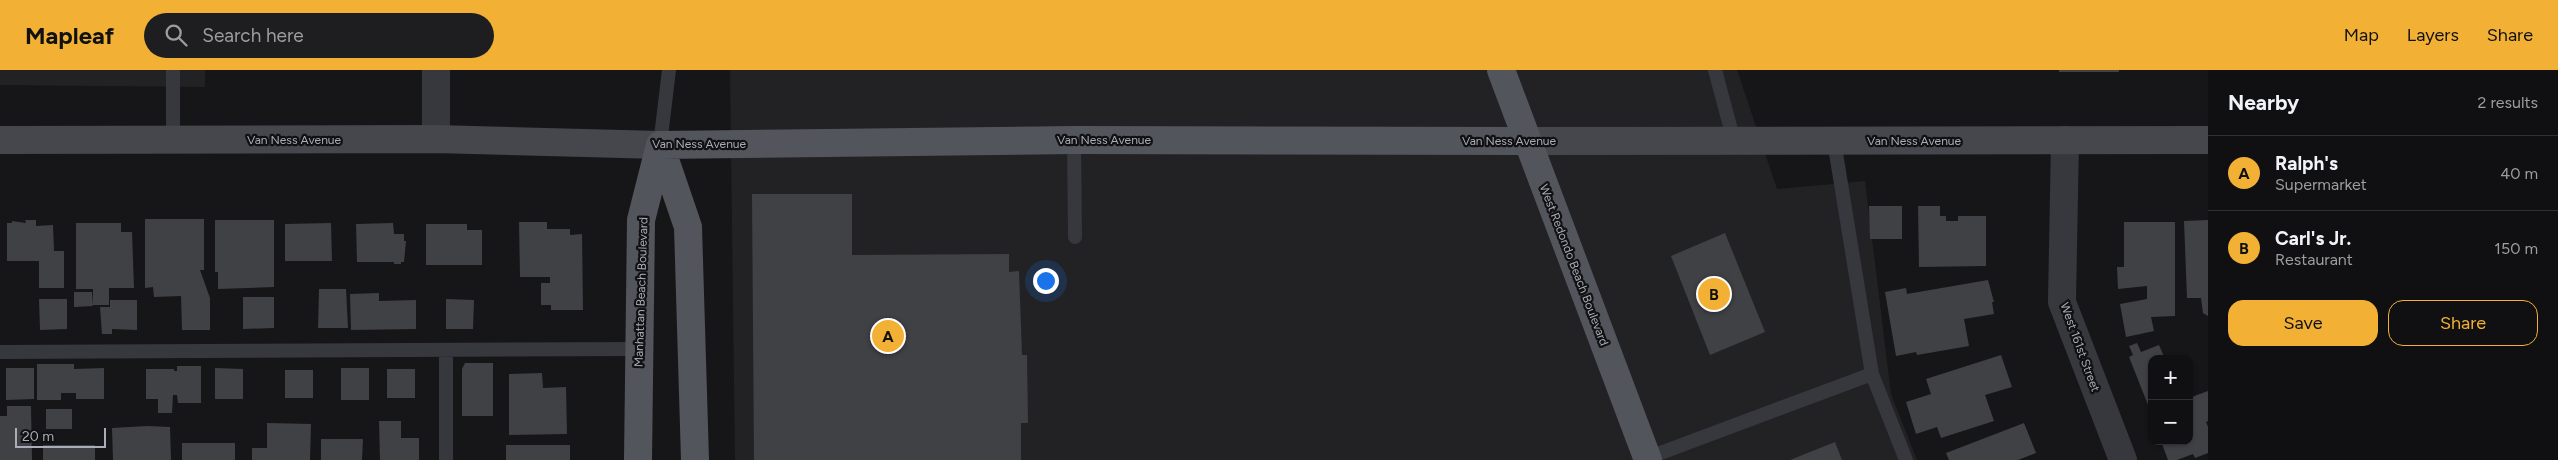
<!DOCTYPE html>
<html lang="en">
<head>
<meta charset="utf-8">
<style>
	body { margin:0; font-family:Figtree,sans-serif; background:#1e1e20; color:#f1f3f6 }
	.controls { position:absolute; right:15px; bottom:15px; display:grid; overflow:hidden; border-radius:10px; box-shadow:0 1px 4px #0004 }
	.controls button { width:45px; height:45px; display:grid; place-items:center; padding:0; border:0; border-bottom:1px solid #303032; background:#101012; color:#f1f3f6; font:25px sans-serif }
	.scale { position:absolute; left:15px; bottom:12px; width:91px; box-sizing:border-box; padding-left:5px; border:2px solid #a8adb8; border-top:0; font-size:14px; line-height:18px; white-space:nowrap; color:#a8adb8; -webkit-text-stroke:4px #111113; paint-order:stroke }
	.you { position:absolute; left:1045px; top:210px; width:18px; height:18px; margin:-12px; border:4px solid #fff; border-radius:50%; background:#1a73e8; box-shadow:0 0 0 8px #1a73e833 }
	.badge { display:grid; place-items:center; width:32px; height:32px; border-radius:50%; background:#f2b134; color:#111; font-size:16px; font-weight:700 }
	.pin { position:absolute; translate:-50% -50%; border:2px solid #fff; box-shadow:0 1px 5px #0006 }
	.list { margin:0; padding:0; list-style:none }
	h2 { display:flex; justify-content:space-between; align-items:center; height:65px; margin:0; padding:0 20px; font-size:21px }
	h2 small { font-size:16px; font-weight:400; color:#9c9d9f }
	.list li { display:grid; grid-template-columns:32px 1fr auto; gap:15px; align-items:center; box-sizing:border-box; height:75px; padding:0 20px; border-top:1px solid #303032 }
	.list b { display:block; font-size:19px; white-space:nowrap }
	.list p { margin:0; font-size:16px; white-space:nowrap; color:#9c9d9f }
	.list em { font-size:16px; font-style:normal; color:#9c9d9f }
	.actions { display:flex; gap:10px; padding:15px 20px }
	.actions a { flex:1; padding:11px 0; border:1px solid #f2b134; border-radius:15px; text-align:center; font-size:18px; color:#f2b134 }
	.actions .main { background:#f2b134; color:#111 }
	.icon { flex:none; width:28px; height:28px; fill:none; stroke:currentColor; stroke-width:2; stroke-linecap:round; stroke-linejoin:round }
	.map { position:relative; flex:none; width:2208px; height:390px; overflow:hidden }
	header { display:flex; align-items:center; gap:30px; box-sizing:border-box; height:70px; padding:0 25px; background:#f2b134; color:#111 }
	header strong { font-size:24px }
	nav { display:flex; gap:28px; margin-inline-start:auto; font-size:18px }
	.search { width:350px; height:45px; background:#1e1e20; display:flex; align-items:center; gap:12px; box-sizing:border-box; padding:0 18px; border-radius:28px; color:#9c9d9f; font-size:19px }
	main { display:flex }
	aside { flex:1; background:#101012 }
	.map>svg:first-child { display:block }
	.built { fill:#222225 }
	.building { fill:#404145 }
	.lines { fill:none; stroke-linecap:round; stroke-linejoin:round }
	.service { stroke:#37383d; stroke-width:14 }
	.minor { stroke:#37383d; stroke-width:28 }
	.secondary { stroke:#45474d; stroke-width:28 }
	.primary { stroke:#53555c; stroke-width:28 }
	.labels { text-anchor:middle; stroke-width:4.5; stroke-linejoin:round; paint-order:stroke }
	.street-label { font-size:12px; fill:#a8adb8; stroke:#111113 }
</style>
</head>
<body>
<header>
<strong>Mapleaf</strong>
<div class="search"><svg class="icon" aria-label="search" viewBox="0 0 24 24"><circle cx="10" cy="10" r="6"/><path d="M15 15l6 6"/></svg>Search here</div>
<nav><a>Map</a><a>Layers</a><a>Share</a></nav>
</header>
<main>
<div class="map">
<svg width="2208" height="390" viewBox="0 0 2208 390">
	<rect width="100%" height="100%" fill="#161618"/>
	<path class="built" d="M0 0H205V17L0 15Z
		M730 0H1737L1777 119 1865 111 1891 324 1917 390H735Z"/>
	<path class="building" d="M2059 0H2119V2H2059Z
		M752 124H852V185L1009 184V202L1019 201 1022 285H1027L1028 353H1021V390H754Z
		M1869 136H1902V169H1870Z
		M1918 136H1940V146H1946V151H1958V146H1986V196L1919 197Z
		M145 149H204V200H200L210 228V260H182L181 226 154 227 153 217 145 218Z
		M25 150H36V156L53 155 54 181H64V218H39V191H7V153H12V151L26 153Z
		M215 150H274V217L218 219V202H215Z
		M2208 150V246L2203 243 2201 228H2187L2184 151Z
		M519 152H547V159H570V165L582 164 583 240H551V235H541V213H550V207H520Z
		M2124 152H2175V246L2151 247 2154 261 2126 267 2120 234 2147 229V216L2118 219 2117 197H2124Z
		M76 153H121V162H132L134 218H109V235H93V219H76Z
		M331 153 332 191H285V154Z
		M393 153 394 164H404V171H406L404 192H401V194H394V192H357L356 154Z
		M426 154H467V160H482V195H426Z
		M1725 163 1765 262 1710 285 1671 186Z
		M1988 210 1994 232H1992L1994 244 1964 249 1969 276 1917 285 1916 282 1896 286 1885 222 1906 218 1907 224Z
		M319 219H346L348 258H318Z
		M74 222H92L93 236 74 237Z
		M379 223V231L416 230V259L351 260 350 224Z
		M243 227H274V258L243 259Z
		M39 229H67V259L40 260Z
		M446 229 474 230 473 259H446Z
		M110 230H137V260L112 259V264H102L100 237H110Z
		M2137 273 2141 282 2159 275 2165 289H2152V345L2129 287 2133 285 2129 276Z
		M2001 285 2012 317 1985 325 1994 351 1941 368 1937 357 1916 364 1906 332 1931 324 1926 309Z
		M465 293H493V346H462V299Z
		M37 294H74V299L104 298V329H76V323H61V330H37Z
		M177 296H201V333H178L177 325H173L172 343H158V329H146V299H174V301H177Z
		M6 298H34V329L6 330Z
		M215 298 243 299V329H215Z
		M341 298H369V330H341Z
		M387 299H415V328H387Z
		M285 300H313V328H285Z
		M542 303 543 318 566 317 567 364 509 365V304Z
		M2208 321V351L2206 352 2208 357V383L2195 388 2193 384 2177 390H2168L2161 371H2189V328Z
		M7 336H31L32 390H0V346H7Z
		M46 339H72V359H46Z
		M379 351H401V368H419V390H380Z
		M267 353 311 354 310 390H252V378H267Z
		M2024 353 2036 383 2018 390H1949L1946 383Z
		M147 356 170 357 171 390H113L112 358Z
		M321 369H363L362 390H321Z
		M1835 372 1842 390H1790Z
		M182 373H235V390H182Z
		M43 375H95V390H43Z
		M506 375H570V390H506Z"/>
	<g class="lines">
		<path class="service" d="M173 0V70
			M1715 0 1734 71
			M1074 70 1075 167
			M1834 71 1872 304 1906 390
			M660 75 669 0
			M0 282 638 279
			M1647 388 1872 304
			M446 390V280"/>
		<path class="minor" d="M436 0V69
			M2065 70 2062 232 2123 390"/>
		<path class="secondary" d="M0 70 436 69 660 75
			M1527 71 2208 70"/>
		<path class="primary" d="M1501 0 1648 390
			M660 75 1074 70 1527 71
			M660 75 688 157 695 390
			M638 390 641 150 660 75"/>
	</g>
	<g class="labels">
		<g class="street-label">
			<text x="294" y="74">Van Ness Avenue</text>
			<text x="1104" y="74">Van Ness Avenue</text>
			<text x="1509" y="75">Van Ness Avenue</text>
			<text x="1914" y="75">Van Ness Avenue</text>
			<text x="699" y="78">Van Ness Avenue</text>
			<text transform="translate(1574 195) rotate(69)" y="4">West Redondo Beach Boulevard</text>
			<text transform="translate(641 222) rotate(-88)" y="4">Manhattan Beach Boulevard</text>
			<text transform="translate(2080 277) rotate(70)" y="4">West 161st Street</text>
		</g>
	</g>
</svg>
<div class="controls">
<button>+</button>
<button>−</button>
</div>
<div class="scale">20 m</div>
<div class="you"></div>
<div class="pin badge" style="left:888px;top:266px">A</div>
<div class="pin badge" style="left:1714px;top:224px">B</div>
</div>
<aside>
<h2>Nearby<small>2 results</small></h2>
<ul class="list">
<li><span class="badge">A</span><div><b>Ralph's</b><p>Supermarket</p></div><em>40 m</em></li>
<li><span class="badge">B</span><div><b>Carl's Jr.</b><p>Restaurant</p></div><em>150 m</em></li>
</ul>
<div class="actions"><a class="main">Save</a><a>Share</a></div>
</aside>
</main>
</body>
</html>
